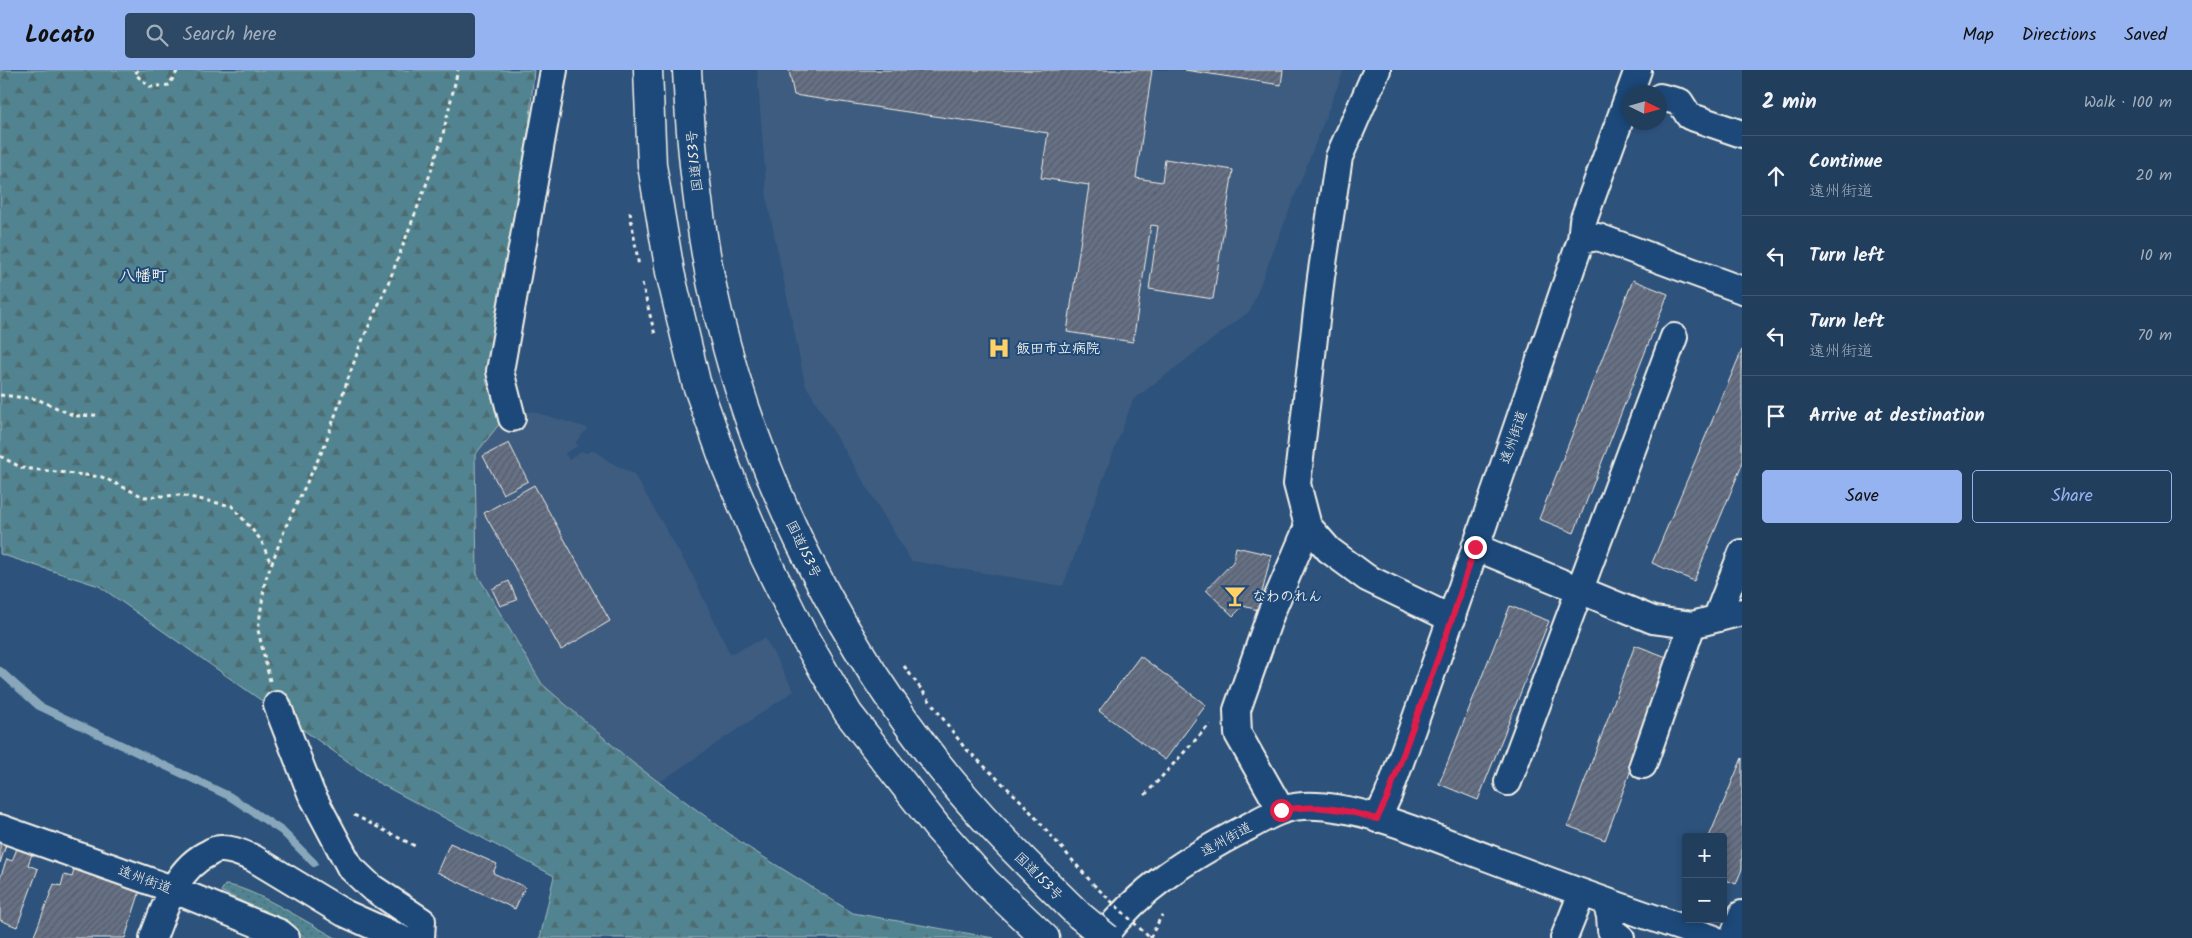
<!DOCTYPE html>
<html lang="en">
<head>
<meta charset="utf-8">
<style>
	body { margin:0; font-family:Kalam,"Klee One",sans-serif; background:#2e4966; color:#f1f3f6 }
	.controls { position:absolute; right:15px; bottom:15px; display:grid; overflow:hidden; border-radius:5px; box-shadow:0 2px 8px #0003 }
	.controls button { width:45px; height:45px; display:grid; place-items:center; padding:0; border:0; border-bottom:1px solid #3f5772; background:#223e5d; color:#f1f3f6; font:25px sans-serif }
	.compass { position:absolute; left:1622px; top:15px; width:45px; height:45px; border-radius:50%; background:#223e5d; box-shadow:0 2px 8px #0003; rotate:95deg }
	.stop { position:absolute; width:15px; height:15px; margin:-11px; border:4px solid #e11d48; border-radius:50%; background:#fff }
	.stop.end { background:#e11d48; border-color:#fff; box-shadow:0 1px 5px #0008 }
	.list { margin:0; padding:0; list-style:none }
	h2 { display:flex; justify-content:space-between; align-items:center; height:65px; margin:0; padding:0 20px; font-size:21px }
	h2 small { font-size:16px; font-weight:400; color:#a2aebc }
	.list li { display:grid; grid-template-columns:32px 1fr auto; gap:15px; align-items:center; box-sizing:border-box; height:80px; padding:0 20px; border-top:1px solid #3f5772 }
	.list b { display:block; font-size:19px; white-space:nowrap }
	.list p { margin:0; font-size:16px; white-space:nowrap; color:#a2aebc }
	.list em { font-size:16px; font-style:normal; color:#a2aebc }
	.actions { display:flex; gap:10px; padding:15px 20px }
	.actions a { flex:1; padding:11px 0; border:1px solid #95b2f1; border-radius:5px; text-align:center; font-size:18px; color:#95b2f1 }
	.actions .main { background:#95b2f1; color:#111 }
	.icon { flex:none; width:28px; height:28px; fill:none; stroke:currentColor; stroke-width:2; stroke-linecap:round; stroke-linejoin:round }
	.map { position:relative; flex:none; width:1742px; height:868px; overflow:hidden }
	header { display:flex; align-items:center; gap:30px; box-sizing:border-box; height:70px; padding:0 25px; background:#95b2f1; color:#111 }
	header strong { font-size:24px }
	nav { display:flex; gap:28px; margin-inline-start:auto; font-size:18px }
	.search { width:350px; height:45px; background:#2e4966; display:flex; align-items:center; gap:12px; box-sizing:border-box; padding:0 18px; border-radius:5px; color:#a2aebc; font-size:19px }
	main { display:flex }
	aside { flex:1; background:#223e5d }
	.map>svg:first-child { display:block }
	.built { fill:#3e5b7f }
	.forest { fill:url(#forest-firs); stroke:#a2babc }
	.park { fill:url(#park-dots); stroke:#a2babc }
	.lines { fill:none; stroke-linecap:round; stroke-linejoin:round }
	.stream { stroke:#88a7ba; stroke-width:8 }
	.building { fill:url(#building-hatch); stroke:#f4f1e8 }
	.minor-casing { stroke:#f4f1e8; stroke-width:30 }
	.highway-casing { stroke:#f4f1e8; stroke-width:31 }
	.path { stroke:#f4f1e8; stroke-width:3; stroke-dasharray:4 4; stroke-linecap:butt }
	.minor { stroke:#1f4a7a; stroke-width:26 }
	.highway { stroke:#1f4a7a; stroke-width:28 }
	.highway-bridge-casing { stroke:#f4f1e8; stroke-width:31; stroke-linecap:butt }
	.path-bridge { stroke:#f4f1e8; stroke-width:3; stroke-dasharray:4 4; stroke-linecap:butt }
	.highway-bridge { stroke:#1f4a7a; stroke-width:28 }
	.route { stroke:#e11d48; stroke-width:6 }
	.labels { text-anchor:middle; stroke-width:4; stroke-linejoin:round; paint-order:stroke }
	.street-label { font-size:14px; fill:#f4f1e8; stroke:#1f4a7a }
	.poi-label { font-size:14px; font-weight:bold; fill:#f4f1e8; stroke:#1f4a7a; text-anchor:start }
	.quarter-label { font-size:16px; font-weight:bold; fill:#f4f1e8; stroke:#1f4a7a }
</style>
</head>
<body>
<header>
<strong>Locato</strong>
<div class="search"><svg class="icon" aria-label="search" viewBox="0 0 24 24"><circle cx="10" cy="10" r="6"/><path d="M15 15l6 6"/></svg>Search here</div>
<nav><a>Map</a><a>Directions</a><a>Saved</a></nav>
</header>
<main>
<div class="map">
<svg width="1742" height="868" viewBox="0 0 1742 868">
	<defs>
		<pattern id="forest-firs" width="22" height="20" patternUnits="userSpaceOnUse" patternTransform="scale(1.25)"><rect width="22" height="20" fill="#518490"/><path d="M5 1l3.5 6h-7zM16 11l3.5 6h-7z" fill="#4e6c72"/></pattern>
		<pattern id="park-dots" width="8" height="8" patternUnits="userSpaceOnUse" patternTransform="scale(1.25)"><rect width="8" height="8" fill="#518490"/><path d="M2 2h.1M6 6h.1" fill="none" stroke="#4e6c72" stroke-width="1.8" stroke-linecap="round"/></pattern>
		<pattern id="building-hatch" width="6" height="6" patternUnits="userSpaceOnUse" patternTransform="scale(1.25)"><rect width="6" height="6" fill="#667186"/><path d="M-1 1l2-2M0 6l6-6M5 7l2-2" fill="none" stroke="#585c66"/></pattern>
	</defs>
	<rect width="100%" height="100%" fill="#2d527c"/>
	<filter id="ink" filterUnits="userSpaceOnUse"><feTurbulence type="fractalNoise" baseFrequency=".02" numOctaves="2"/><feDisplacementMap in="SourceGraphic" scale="10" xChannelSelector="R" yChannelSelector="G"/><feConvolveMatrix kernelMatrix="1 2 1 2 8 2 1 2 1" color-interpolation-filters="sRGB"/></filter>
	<g filter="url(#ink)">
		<path class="built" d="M757 0H1344L1250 241 1133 330 1063 516 911 491 805 314 767 130Z
			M531 341 588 358 576 372 578 376 565 383 569 390 581 381 586 383 595 380 608 391 634 404 693 506 730 584 765 568 794 621 660 712 633 693 542 614 477 504 475 385 500 353Z"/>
		<path class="forest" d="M0 0H534L529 59 486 310 500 353 475 385 477 504 542 614 633 693 746 776 853 843 994 868H540L554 806 377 712 99 516 0 484Z"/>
		<path class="park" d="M225 815C249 815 311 855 336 868H305L289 855 221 821Z"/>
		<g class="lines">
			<path class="stream" d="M0 601 39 636 229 726 282 761 314 793"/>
		</g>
		<path class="building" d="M789 0H1152L1136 108 1162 112 1165 89 1233 100 1213 229 1149 219 1158 156 1151 155 1133 272 1067 262 1089 115 1041 108 1048 63 794 25Z
			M1185 0H1283L1281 15Z
			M1633 210 1668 224 1574 463 1539 449Z
			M1742 280V395L1694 511 1652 493Z
			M509 373 528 411 503 424 483 386Z
			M534 415 610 551 561 580 484 443Z
			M1236 477 1271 485 1258 540 1243 536 1233 546 1206 520 1233 492Z
			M509 511 517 530 500 536 492 519Z
			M1510 536 1549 551 1478 730 1439 714Z
			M1635 575 1672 589 1605 770 1568 756Z
			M1140 586 1206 635 1165 690 1099 641Z
			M1742 688V799L1736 814 1723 809V767H1709Z
			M0 766 8 769 0 793Z
			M450 773 497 794 493 803 525 817 515 839 437 802Z
			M18 776 33 781 28 795 38 799 17 857 0 850V808L7 789 12 791Z
			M75 797 141 818 125 868H43L34 866 54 814 61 816 64 805 72 807Z"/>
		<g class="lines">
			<g class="minor-casing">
				<path id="minor" d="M1377 0 1339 87 1321 207 1297 414 1308 456 1329 480 1367 508 1452 549
					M1660 27 1680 32 1689 46 1742 64
					M1581 170 1598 167 1742 220
					M512 348 500 301 554 0
					M1475 477 1653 550 1692 555 1742 542
					M1717 547 1742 483
					M277 635 311 723 350 797 371 817 422 851 421 868
					M1643 695 1692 555
					M1508 712 1674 267
					M1281 740 1238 664 1237 640 1271 543 1308 456
					M1377 749 1388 726C1455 542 1517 356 1581 170L1583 151 1638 0
					M0 758 172 819 280 863 286 868
					M1606 832 1610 846 1611 860 1621 868
					M153 868C165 837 176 798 209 783 212 781 216 779 220 779 231 778 243 784 253 788L344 843 400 868
					M1102 868C1141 817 1189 788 1244 759 1263 749 1281 737 1303 736 1358 733 1439 770 1491 789 1564 817 1638 843 1712 868
					M1564 868 1582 823
					M1733 868 1742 844"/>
			</g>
			<g class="highway-casing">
				<path id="highway" d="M648 0 652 95 670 202 696 312 727 399 764 486 803 565 848 643 937 757 987 813 1045 868
					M687 0C691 81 699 164 718 243 756 400 828 550 926 679 971 739 1025 792 1079 845"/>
			</g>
			<path class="path" d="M138 0 135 4 150 17 169 15 178 0
				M630 142 639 197
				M642 213 655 265
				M0 325 37 329 75 346 99 345
				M0 386 22 398 102 407 144 427 180 425 232 436 261 470 271 494
				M904 596 964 677 1022 732 1093 814
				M270 611 258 560 265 511 286 456 324 377 359 278 390 209 428 110 442 68 458 0
				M1145 725 1210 654
				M354 745 417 777
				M1150 868 1162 845"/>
			<use href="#minor" class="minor"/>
			<use href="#highway" class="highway"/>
			<g class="highway-bridge-casing">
				<path id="highway-bridge" d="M1079 845 1107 868"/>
			</g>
			<path class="path-bridge" d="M1093 814 1150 868"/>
			<use href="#highway-bridge" class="highway-bridge"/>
		</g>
	</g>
	<g class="lines" filter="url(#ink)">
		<path class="route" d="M1281 740C1316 734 1343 739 1377 749L1388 726 1452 549 1475 477"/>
	</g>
	<defs>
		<g id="hospital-bare" transform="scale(1.725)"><path d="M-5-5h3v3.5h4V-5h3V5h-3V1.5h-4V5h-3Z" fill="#ffd166" stroke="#1f4a7a" stroke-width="2.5" paint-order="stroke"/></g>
		<g id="bar-bare" transform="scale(1.725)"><path d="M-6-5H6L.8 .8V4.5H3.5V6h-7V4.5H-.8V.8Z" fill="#ffd166" stroke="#1f4a7a" stroke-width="2.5" paint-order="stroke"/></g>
	</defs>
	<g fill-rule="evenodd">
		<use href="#hospital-bare" x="999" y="278"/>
		<use href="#bar-bare" x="1235" y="526"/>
	</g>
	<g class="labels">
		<g class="street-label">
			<text transform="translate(694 91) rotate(-96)" y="5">国道153号</text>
			<text transform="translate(1513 367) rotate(-71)" y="5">遠州街道</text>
			<text transform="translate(804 479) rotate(64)" y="5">国道153号</text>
			<text transform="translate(1226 769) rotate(-29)" y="5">遠州街道</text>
			<text transform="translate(1039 806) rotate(45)" y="5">国道153号</text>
			<text transform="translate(145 809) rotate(20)" y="5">遠州街道</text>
		</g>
		<g class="poi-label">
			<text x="1016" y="283">飯田市立病院</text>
			<text x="1252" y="531">なわのれん</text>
		</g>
		<g class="quarter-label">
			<text x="143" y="211">八幡町</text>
		</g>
	</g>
</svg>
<div class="controls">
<button>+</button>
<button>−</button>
</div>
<svg class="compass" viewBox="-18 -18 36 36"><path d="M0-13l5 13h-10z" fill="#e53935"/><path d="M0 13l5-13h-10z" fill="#a2aebc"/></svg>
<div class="stop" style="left:1281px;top:740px"></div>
<div class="stop end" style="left:1475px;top:477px"></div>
</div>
<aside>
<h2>2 min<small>Walk · 100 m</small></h2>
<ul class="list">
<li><svg class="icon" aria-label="ahead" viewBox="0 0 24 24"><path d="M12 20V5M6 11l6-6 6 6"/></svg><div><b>Continue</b><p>遠州街道</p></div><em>20 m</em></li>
<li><svg class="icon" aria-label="left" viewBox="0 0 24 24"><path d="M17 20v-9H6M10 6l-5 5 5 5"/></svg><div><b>Turn left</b></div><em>10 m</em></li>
<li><svg class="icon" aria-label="left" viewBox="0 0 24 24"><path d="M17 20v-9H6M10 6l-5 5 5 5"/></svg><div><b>Turn left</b><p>遠州街道</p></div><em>70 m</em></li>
<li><svg class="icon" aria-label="arrive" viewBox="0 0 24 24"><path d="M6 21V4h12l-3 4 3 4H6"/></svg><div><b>Arrive at destination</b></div></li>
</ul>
<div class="actions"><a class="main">Save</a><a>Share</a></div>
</aside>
</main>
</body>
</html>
